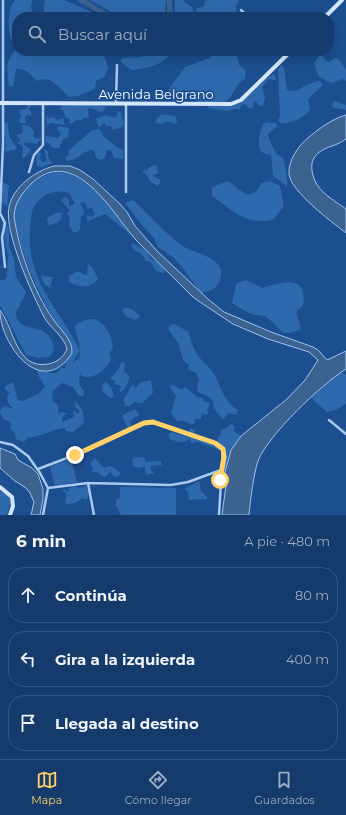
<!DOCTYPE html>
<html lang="es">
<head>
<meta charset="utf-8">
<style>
	body { margin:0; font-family:Montserrat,sans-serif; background:#1d4271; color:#f1f3f6 }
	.stop { position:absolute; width:12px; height:12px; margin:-9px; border:3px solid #ffd166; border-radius:50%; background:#fff }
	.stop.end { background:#ffd166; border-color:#fff; box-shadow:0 1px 4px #0008 }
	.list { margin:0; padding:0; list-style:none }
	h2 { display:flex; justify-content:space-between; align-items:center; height:52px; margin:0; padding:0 16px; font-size:17px }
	h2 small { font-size:13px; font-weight:400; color:#9dadc1 }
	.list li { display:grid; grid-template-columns:26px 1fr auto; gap:12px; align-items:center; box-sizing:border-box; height:56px; margin:0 8px 8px; padding:0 8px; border:1px solid #33557e; border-radius:16px }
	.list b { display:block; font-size:15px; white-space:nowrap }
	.list em { font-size:13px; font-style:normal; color:#9dadc1 }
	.icon { flex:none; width:22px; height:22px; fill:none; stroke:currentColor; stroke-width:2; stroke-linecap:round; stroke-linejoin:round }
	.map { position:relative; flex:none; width:346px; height:515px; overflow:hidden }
	.search { position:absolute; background:#143b6b; box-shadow:0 4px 16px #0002; left:12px; right:12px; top:12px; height:44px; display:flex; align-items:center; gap:10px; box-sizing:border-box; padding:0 14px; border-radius:16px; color:#9dadc1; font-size:15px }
	.sheet { height:244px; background:#143b6b }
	nav { display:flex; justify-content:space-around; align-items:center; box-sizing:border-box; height:56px; border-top:1px solid #33557e; background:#143b6b; font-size:11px; color:#9dadc1 }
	nav a { display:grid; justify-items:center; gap:2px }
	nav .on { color:#ffd166 }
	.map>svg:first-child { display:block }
	.green { fill:#2e69ad }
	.water { fill:#3c6290; stroke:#9cc4f0 }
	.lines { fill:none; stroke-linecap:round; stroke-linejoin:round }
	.river { stroke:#3c6290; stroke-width:5 }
	.street { stroke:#a9c9ee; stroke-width:2.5 }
	.secondary { stroke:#d6e6fa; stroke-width:4 }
	.route { stroke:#ffd166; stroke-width:5 }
	.labels { text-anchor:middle; stroke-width:3.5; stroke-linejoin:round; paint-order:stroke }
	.street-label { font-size:13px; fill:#fff; stroke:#1b4f8f }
</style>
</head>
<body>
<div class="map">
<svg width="346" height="515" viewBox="0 0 346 515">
	<rect width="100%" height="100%" fill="#1b4f8f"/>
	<path class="green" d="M15 0H32L31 8 34 16 43 15 45 0H64L104 17H17V44L11 40C8 29 7 8 15 0Z
		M90 0H166L165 15 163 17H120Z
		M175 0H184V2L192 7 194 13 193 17H175Z
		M206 0H239L236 6 237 17H195L197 8 203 7Z
		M16 50 46 55H50L53 51H100L106 60 108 69 104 77 96 81 95 89 78 96 70 97C59 89 52 74 37 81 28 73 30 70 16 69L13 86H9C7 73 5 60 16 50Z
		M144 51H172C166 65 144 69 131 70L121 62V59L124 58 142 57Z
		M211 51H236L239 65 246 70 245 79C235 84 235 93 227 101L215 103 197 102 191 91 178 94H170L169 89 185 67 210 58Z
		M319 56H323L325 60 329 62 336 58 338 59 346 69V81L343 79 331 83 319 77 314 64Z
		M281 65 284 68 287 90 295 91C304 87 310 82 320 81L323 85 308 99 310 109C306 117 289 125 280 123L278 120 280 116 278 70Z
		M274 73 276 80 268 79 262 88 265 98 263 106 258 105 256 101 254 102 253 108H248L245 104 241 105 240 109H232L228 111 207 108 210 105C247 109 247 91 274 73Z
		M334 101 346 105V110L334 108 332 105Z
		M28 105H31L29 109 32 114 31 116 27 115 25 117 26 123H21L19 121 21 115 19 111 20 110 26 109Z
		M63 105H96L106 107 102 112 90 108 88 109 89 118H83L81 121 77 120 71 124 69 123 70 119 65 117 64 111 60 108Z
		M120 111 124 123 122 127 113 130 111 126H106L104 123 100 127 98 126 96 119 106 115 116 118 118 112Z
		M161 114 175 116 177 120 176 124 166 121 162 124 156 123 155 121Z
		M46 116 49 118 53 117 57 120 63 118 65 124 64 125 51 123 47 125Z
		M7 122 10 138 17 148 14 150 6 152 4 149 6 146C6 138 3 131 4 123Z
		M267 122 276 123 278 126 268 134C268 137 275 152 277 154 279 156 281 156 283 158 285 161 288 182 287 186L273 176 271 155C268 154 264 154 262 152 255 147 261 130 263 124Z
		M22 125 29 126 34 131 33 137 41 139 37 144 25 142 24 145 31 150 24 158H22L23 147 15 141 19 142 20 140 16 135 23 133Z
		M58 126 69 128 68 137 63 139 59 148H53L49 143 45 142 46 136 58 138 61 134 57 128Z
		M99 129 102 132 103 136C110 142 116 146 123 151V159L114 158 111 150H107L105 158 101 160 96 158 94 150C84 149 80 159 68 161L65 157 69 155 68 151 91 131Z
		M44 149 48 151V156L52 163 42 167 37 166 36 156 38 152 41 153 40 158 42 162 47 161Z
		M153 165 157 166 158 173 152 176 161 180 158 186 150 182 148 176 143 172V170H148V168Z
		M60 172C94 177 116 213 135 238L105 214 88 221 86 217 87 215 92 217 95 214 92 208 87 209 86 204 83 202 80 203 84 211 83 216H81L80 229 77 232H73L69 225 70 217 67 214 70 211 61 200 65 197 69 200V206L75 204 70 194C59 189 49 192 39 200 31 207 31 218 30 228 26 281 58 307 80 350L73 362C88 357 75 337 75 326 94 309 111 325 113 348L109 354 111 359C107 370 94 380 81 376L80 372 79 383 84 392 83 396H79L73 387 62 383 52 392 53 401 58 405V413L63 412 67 414 62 417V422L74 417 73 410 78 414 79 411 75 406 76 401 83 412 84 423 73 432 66 431 65 428C52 429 36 439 28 437L24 442 16 439 14 432 11 430 10 422 3 419 0 413 1 409 5 406 13 409 8 403 7 396 10 393 5 390V386L13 382 18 400 22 401 38 394 45 387 39 377 37 371C46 369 55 379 61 368H65L66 364 60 366 72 353C52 315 29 280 19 237 16 228 13 219 15 210 16 201 22 193 28 187 38 178 47 173 60 172Z
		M228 181C236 186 240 192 249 195L257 191 261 183 270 181 280 186 284 206 273 220C246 226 232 210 212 196V187Z
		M1 182 9 185 7 206 0 202 1 189 3 188Z
		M133 200C149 215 165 233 183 246 196 255 228 257 220 280 216 290 210 291 201 293L185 271 173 257 158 247 154 238 141 224 125 203Z
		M56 213H62C62 222 57 224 48 225L47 218Z
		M4 221 9 229V246L14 259 16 277 26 292C24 298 16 311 16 314 18 336 53 319 54 351L49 357 39 358 26 355 0 305V280H4L7 277 8 255 2 225Z
		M132 243 145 250 152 260 157 261 164 269V273L156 271 151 262 145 261 144 257 139 252 135 251 131 245Z
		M88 264 93 268 98 279C91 288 79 288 69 282V276L78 271 85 275H87Z
		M42 276 53 277 50 288 44 284 41 277Z
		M246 280 262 288C283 282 308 273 303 306L296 312 301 329C278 341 279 323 264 316 261 315 257 315 254 315 246 312 239 307 232 303L236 284Z
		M124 308C130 307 137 312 140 317L136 320 127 317 122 310Z
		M174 324 189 332C189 336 193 348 196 352 199 359 210 367 214 374 221 387 224 402 238 410L237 415 229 413 223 419 214 409 213 401 206 395 198 392 197 389 199 380 196 373 188 369 189 365 183 360 178 343 168 329 170 325Z
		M121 362 125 363 124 371 130 377 125 389 121 392H119L121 386 114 384 115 380H111V378L119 368Z
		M341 372 346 375V404L336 410 327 412 311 398 331 380Z
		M151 380 153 393 142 403 134 402 129 406H125L124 399 131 386 133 385 136 388 139 383Z
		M106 382 111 387 114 396 110 398 102 391 103 384Z
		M171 385H173L182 390 185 387 197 397 203 398 204 402H209L210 406 207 409 208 413 206 415 202 413 201 419H196L193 425 184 421H177L171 413 176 396 170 388Z
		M135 409 140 416 134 417 132 421 130 419 131 426 128 429 122 415Z
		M232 424 235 427 234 431 241 436 231 450 225 472 223 470 225 459 222 451 198 442 191 443 190 439C181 444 179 442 170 439L168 435 171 432 190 438 192 436 188 432 190 428 195 430 194 436 207 442 208 440 217 441 222 430Z
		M136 457 146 458 144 460 146 462 161 461 162 465 151 466 150 469 154 473 146 475 145 466 140 468 134 467 132 459Z
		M95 458 104 468 110 466 119 471 121 474 116 478 110 472 105 477 96 472H92L93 468 90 464Z
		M71 459 77 482 55 486 50 467Z
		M199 481 201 491 207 497V499L189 500 188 492 184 489Z
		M75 486 79 488 87 486 90 489 87 500 83 498 75 503 66 504 65 500 67 494 63 491 64 489 68 492 69 488Z
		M120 487 176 488V515H121L116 505V500L120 497Z
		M0 490 10 494 11 502 7 515H0Z"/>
	<path class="water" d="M346 115V139C337 146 327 146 318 153 313 158 311 163 312 170 314 190 331 198 346 209V233C332 222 291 192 289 174 288 160 299 145 309 137 320 128 332 119 346 115Z
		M54 166H70L80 170 93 179 119 203 127 212 135 226 157 251 208 299 224 312 271 332 313 347 318 350 327 360 346 351V369C322 384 268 435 258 461 254 472 250 502 249 515H222L227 478 225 472 231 450 241 436 287 399 305 380 318 360 309 352 268 339 233 324 194 298C175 279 155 260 136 240 113 214 76 145 33 182 23 192 15 201 14 216 19 251 33 290 53 319 60 330 73 339 72 353 42 400 0 345 0 310 14 328 16 370 48 364 56 363 64 357 67 349 64 336 50 328 44 317 32 293 4 233 9 207 13 187 35 171 54 166Z
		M0 448 15 454 18 460 32 468 38 474 43 489V499L40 515H31L34 502 30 493 26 488 15 481 0 468Z"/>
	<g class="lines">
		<path class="river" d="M81 0 110 17
			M168 17 170 9 169 0"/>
		<path class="street" d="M241 10 248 17
			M281 51 286 56
			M116 104 117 65
			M126 105V192
			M29 172 34 155 43 145V104
			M0 212 3 145V0
			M0 213 5 223 2 237 5 267
			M329 420 346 434
			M0 442 13 445 28 456 40 473 48 488 43 515
			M38 469 75 455 144 423 153 422 161 424 215 443 223 449 219 515
			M88 483 94 515
			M48 488 88 483 171 485 188 482 221 470"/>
		<path class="secondary" d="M325 17 342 0
			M0 103 231 104 241 100 291 51
			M0 487 12 497 13 506 10 515"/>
	</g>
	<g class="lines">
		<path class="route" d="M75 455 144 423 153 422 215 443 223 449 224 457 220 480"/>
	</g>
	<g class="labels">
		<g class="street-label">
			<text x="156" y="99">Avenida Belgrano</text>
		</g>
	</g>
</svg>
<div class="stop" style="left:220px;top:480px"></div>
<div class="stop end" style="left:75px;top:455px"></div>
<div class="search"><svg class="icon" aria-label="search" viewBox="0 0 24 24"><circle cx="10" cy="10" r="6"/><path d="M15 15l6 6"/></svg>Buscar aquí</div>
</div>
<section class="sheet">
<h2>6 min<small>A pie · 480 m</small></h2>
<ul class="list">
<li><svg class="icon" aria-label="ahead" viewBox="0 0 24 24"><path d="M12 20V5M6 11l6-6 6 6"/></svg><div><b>Continúa</b></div><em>80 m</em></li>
<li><svg class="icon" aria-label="left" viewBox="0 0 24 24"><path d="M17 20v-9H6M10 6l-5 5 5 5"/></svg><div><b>Gira a la izquierda</b></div><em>400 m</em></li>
<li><svg class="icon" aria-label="arrive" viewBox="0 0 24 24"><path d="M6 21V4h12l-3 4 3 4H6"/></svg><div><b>Llegada al destino</b></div></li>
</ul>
</section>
<nav>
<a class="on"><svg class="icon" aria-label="map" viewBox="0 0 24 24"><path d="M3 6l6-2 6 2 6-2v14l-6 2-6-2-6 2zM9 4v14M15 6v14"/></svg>Mapa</a>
<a><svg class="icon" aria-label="directions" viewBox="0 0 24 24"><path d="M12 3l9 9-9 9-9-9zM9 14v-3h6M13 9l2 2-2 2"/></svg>Cómo llegar</a>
<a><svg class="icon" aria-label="saved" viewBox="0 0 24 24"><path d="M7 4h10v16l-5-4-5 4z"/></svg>Guardados</a>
</nav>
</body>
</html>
